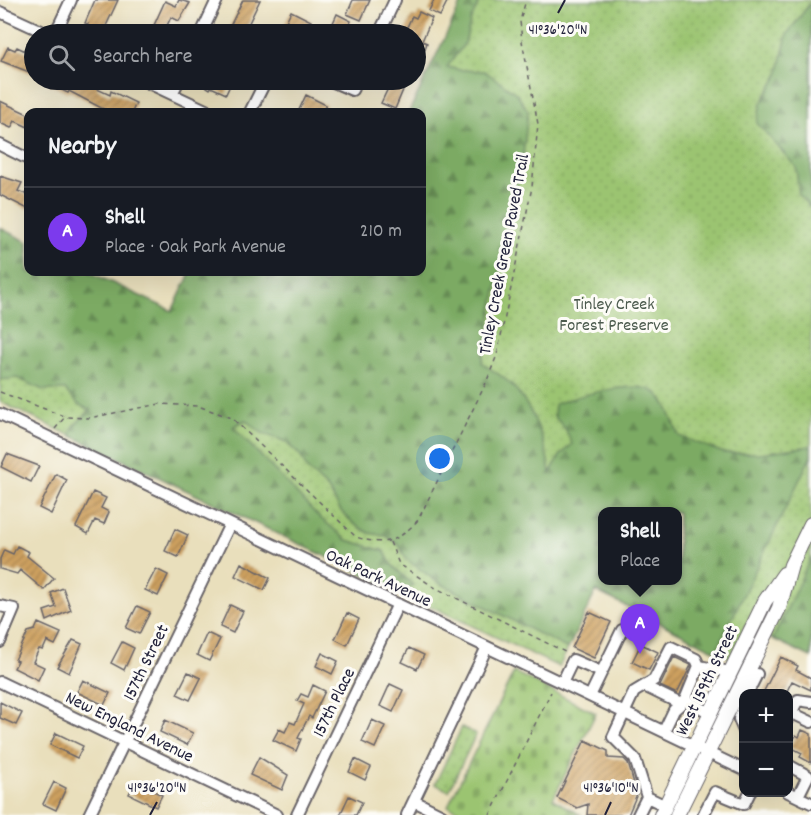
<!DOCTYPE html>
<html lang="en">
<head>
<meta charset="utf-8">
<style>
	body { margin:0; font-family:Dekko,sans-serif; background:#20242c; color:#f1f3f6 }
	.controls { position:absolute; right:18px; bottom:18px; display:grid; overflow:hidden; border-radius:12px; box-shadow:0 6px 24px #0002 }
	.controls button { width:54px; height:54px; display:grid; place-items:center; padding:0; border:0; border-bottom:2px solid #363941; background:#171b24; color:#f1f3f6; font:30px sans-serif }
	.you { position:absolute; left:440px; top:459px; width:21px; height:21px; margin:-15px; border:4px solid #fff; border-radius:50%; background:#1a73e8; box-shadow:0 0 0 9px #1a73e833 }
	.badge { display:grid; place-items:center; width:39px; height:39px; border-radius:50%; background:#7c3aed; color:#fff; font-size:20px; font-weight:700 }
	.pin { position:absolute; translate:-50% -50px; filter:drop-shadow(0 2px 3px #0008) }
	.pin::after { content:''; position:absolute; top:32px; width:21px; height:18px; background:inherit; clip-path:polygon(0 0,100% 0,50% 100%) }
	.popup { position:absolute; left:598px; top:507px; width:84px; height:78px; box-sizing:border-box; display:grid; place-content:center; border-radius:12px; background:#171b24; filter:drop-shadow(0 2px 4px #0005); font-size:20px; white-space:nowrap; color:#9ea1a6 }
	.popup b { font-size:22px; color:#f1f3f6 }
	.popup::after { content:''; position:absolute; left:50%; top:100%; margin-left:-12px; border:12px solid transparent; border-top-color:#171b24 }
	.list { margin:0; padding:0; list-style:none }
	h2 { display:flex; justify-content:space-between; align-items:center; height:78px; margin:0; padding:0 24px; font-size:26px }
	h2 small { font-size:20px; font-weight:400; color:#9ea1a6 }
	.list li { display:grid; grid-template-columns:39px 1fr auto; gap:18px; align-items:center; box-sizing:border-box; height:90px; padding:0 24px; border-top:2px solid #363941 }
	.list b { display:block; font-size:22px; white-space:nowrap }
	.list p { margin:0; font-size:20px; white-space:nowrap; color:#9ea1a6 }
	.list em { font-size:20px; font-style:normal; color:#9ea1a6 }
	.icon { flex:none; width:33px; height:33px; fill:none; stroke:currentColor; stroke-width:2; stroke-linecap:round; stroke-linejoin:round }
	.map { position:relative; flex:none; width:811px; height:815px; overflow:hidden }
	.search { position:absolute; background:#171b24; box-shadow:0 6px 24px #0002; left:24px; top:24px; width:402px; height:66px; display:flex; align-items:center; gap:15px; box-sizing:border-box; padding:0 21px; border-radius:33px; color:#9ea1a6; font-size:22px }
	.panel { position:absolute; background:#171b24; box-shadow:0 6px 24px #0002; left:24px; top:108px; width:402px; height:168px; border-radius:12px }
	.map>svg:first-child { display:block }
	.green { fill:url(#green-dots); stroke:#5e7356; stroke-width:1.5; fill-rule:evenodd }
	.forest { fill:url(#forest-firs); stroke:#4f664f; stroke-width:1.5; fill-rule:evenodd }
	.cemetery { fill:url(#cemetery-stones); stroke:#5e7356; stroke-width:1.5 }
	.building { fill:url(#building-hatch) }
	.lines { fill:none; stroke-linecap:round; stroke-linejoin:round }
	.minor-casing { stroke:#686468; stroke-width:14 }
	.major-casing { stroke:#686468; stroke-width:16 }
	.path { stroke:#686468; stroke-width:1.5; stroke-dasharray:4.5 4.5; stroke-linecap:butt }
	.minor { stroke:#fff; stroke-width:10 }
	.major { stroke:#fff; stroke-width:14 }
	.ticks { fill:none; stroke:#22223b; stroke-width:2 }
	.labels { text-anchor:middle; stroke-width:6; stroke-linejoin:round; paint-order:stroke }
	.street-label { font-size:18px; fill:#22223b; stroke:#fdfcf7 }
	.park-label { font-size:18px; fill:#4c5b4e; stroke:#fdfcf7 }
	.ticks-label { font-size:15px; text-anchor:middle; fill:#22223b; stroke:#fdfcf7; stroke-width:6; stroke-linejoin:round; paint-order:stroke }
</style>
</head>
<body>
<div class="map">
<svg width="811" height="815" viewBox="0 0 811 815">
	<defs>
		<pattern id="green-dots" width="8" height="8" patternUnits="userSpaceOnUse" patternTransform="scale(1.5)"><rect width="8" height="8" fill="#9bc471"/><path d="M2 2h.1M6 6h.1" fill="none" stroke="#85a863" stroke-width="1.8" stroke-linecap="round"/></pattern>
		<pattern id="forest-firs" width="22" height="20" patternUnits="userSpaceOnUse" patternTransform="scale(1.5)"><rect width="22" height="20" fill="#7caa63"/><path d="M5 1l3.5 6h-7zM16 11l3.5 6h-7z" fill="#658a53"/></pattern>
		<pattern id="cemetery-stones" width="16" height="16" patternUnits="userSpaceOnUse" patternTransform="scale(1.5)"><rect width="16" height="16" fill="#9bc471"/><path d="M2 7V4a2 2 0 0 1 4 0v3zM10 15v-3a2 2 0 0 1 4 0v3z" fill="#85a863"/></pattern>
		<pattern id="building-hatch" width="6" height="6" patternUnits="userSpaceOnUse" patternTransform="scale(1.5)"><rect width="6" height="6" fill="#cda05f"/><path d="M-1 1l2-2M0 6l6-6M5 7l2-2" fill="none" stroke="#a68250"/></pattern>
	</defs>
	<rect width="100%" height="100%" fill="#fdfcf7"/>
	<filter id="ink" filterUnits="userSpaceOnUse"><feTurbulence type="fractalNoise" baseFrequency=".0167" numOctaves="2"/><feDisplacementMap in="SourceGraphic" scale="12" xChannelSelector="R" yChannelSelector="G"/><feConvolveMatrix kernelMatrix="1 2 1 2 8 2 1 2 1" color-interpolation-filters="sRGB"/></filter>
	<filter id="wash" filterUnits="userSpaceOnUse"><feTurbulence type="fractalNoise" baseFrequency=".008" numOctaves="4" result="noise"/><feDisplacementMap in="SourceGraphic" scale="24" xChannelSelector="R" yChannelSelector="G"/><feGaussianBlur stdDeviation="1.35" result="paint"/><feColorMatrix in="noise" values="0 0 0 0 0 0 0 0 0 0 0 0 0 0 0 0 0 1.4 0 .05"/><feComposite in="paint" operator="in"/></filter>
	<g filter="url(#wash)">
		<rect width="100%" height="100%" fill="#e9dfbc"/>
		<path class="green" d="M463 0H811V657L745 626 730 658 596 591 559 667 0 402V228L28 242V272H89L172 311 191 272H297L325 284 331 272H422V112H409ZM602 512H678V580H602Z
			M462 727 476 734 449 791 435 784Z"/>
		<path class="forest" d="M463 0H476L479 3 471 19 465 43 447 67 460 70 484 71 516 93 528 111 524 148 482 363C493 371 505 377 513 386 534 410 546 442 550 473L560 456 572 444 566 430 554 416 555 404C578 396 634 379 655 392 667 399 673 423 679 436L724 453H760L811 446V456L716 651 596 591 568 649 436 581 406 559 399 545 386 536 369 533 354 524 341 511 328 489 307 469 300 455 284 441 262 433 245 420 233 427 318 516 347 540 384 551 392 565 413 585 403 593 70 435 74 426 90 410 79 405 65 390H43L17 378 0 380V228L28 242V272H89L172 311 191 272H297L325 284 331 272H422V112H409ZM602 512H678V580H602Z
			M811 2V208L799 195 796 167 757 123 761 103 778 76 787 34Z
			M811 557V657L773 639Z"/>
		<path class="cemetery" d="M514 672 596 713 553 799 581 815H467L448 806Z"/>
		<g id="blocks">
			<path class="building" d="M95 0H118L106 26 114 29 111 34H92L84 31 88 24 85 23Z
				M179 0 190 3 179 21 171 17 165 30 176 34H150L165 1 176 6Z
				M243 0H260L247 27 251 29 249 34H232L233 32 228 30Z
				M353 0H370L361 20 347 14Z
				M434 0H448L440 16 429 11Z
				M291 11 311 21 304 34 294 32 293 34H280Z
				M419 12 432 18 422 41 427 43 423 54 417 51 416 55V34H404L412 16 416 18Z
				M337 14 351 21 345 34H328Z
				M8 47 15 50 17 47 34 55V74L1 61Z
				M51 80H87L99 85 97 89 110 95 111 91 136 103 132 112H109L69 91 68 93 49 84Z
				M196 80H228L232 81 226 94 211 87 210 89Z
				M392 80H401L397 87 403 90 395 109 381 103Z
				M306 95 326 105 322 112H298Z
				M0 101 28 114V127L15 121 11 128 0 123Z
				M0 176 22 183 18 191 28 195V209L0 195Z
				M7 454 39 466 31 482 1 467Z
				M56 474 67 480 51 514 39 508Z
				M93 492 106 498 101 508 109 512 104 524 95 520 88 534 76 527Z
				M175 529 188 535 178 557 165 551Z
				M17 546 29 552 27 556 54 578 44 590 20 570 17 574 0 569V559L4 550 13 554Z
				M241 563 270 578 264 590 235 576Z
				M156 569 168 575 158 596 145 590Z
				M63 588 71 610 47 621 44 611 56 607 51 593Z
				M230 605 243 611 233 633 220 627Z
				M137 606 150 612 139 634 126 628Z
				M589 612 611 622 594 658 572 648Z
				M347 613 359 619 347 645 335 639Z
				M38 623 61 633 55 645 47 641 43 650 39 649 33 662 44 667 38 680 14 668 18 661 15 660 28 632 35 630Z
				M207 633 220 639 209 661 197 655Z
				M73 640 82 644 69 673 57 667Z
				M122 642 134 648 124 670 111 663Z
				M641 644 658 652 649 670 632 662Z
				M409 648 424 655 417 669 402 662Z
				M322 653 338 661 332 674 316 666Z
				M674 657 691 665 677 694 660 686Z
				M781 657 798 666 796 670 811 678V690L792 681 786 693H763Z
				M188 672 201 678 190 700 177 694Z
				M83 680 110 693 104 705 77 692Z
				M390 684 403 690 393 712 380 706Z
				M313 685 325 691 312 718 309 716 298 738 301 739 296 751 273 740 279 729 285 732 290 722 295 724 304 704 297 701 301 694 308 697Z
				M0 702 22 713 16 725 0 718Z
				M165 720 193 733 187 745 160 732Z
				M372 720 385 726 375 748 362 742Z
				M802 730 811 734V763L800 757 802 753 790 747 796 735 799 737Z
				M56 733 83 746 77 758 50 745Z
				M585 740 608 751V758L624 759 628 763 637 794 628 815H587L588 804 577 808 557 798Z
				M259 757 288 775 282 790 250 775Z
				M355 759 371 767 365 780 349 772Z
				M54 782 66 788 56 810 43 804Z
				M135 782 162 795 156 807 129 794Z
				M349 796 362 802 356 815H340Z"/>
		</g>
	</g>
	<g filter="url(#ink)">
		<use href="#blocks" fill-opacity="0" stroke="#686468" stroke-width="1.5"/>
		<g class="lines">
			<g class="minor-casing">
				<path id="minor" d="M0 12 48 34
					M55 34 71 0
					M201 34 217 0
					M379 34 395 0
					M142 80 210 112
					M329 80 352 90 357 80
					M172 94 179 80
					M250 112 266 80
					M0 145 28 159
					M0 414 744 770
					M0 606 14 609 0 642
					M0 682 277 815
					M562 683 573 660 601 672
					M644 686 654 680 671 647 696 659 699 666
					M747 694 757 674
					M590 696 622 630
					M744 705 739 719 744 731
					M711 713 685 700 699 666 730 672
					M792 713 811 722
					M788 719 798 700 811 702
					M664 731 674 710 685 700
					M788 765 808 776 798 796
					M788 792 811 803
					M414 801 442 815
					M666 806 647 797 635 759 613 737 634 692 644 686 681 704
					M89 815 230 524
					M297 815 398 604
					M407 815 487 647
					M638 815 647 797
					M703 815 715 792 744 804 750 792"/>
			</g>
			<g class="major-casing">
				<path id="major" d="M661 815 765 601 784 574
					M677 815 779 608 791 565 811 524"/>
			</g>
			<path class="path" d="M0 392 66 417 89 418 160 404 198 406 232 418 356 537C385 546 397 543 418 520L486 383 497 355 532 187 538 124 522 41 520 21 526 0
				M55 429 65 417
				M390 542 399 564 434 587 567 653
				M490 815 551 692"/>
			<use href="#minor" class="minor"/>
			<use href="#major" class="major"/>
		</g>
	</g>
	<path class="ticks" d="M558 13 565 0M150 815 157 802M605 815 611 802"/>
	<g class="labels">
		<g class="street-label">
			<text transform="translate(503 254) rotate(-79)" y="6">Tinley Creek Green Paved Trail</text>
			<text transform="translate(379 577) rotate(25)" y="6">Oak Park Avenue</text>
			<text transform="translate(145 662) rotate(-64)" y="6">157th Street</text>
			<text transform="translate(706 680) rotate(-64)" y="6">West 159th Street</text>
			<text transform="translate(333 702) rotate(-64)" y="6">157th Place</text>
			<text transform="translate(130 726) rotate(26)" y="6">New England Avenue</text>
		</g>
		<g class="park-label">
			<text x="614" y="309">Tinley Creek<tspan x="614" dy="21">Forest Preserve</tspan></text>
		</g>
	</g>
	<g class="ticks-label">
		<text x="558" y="34">41°36'20"N</text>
		<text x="157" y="792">41°36'20"N</text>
		<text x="611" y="792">41°36'10"N</text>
	</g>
</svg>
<div class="controls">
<button>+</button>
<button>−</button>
</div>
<div class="you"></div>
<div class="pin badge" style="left:640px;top:654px">A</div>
<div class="popup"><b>Shell</b>Place</div>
<div class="search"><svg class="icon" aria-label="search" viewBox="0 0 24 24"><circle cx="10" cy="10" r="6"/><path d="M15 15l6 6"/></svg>Search here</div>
<section class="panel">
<h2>Nearby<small></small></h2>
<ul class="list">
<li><span class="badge">A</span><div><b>Shell</b><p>Place · Oak Park Avenue</p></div><em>210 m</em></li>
</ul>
</section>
</div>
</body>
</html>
